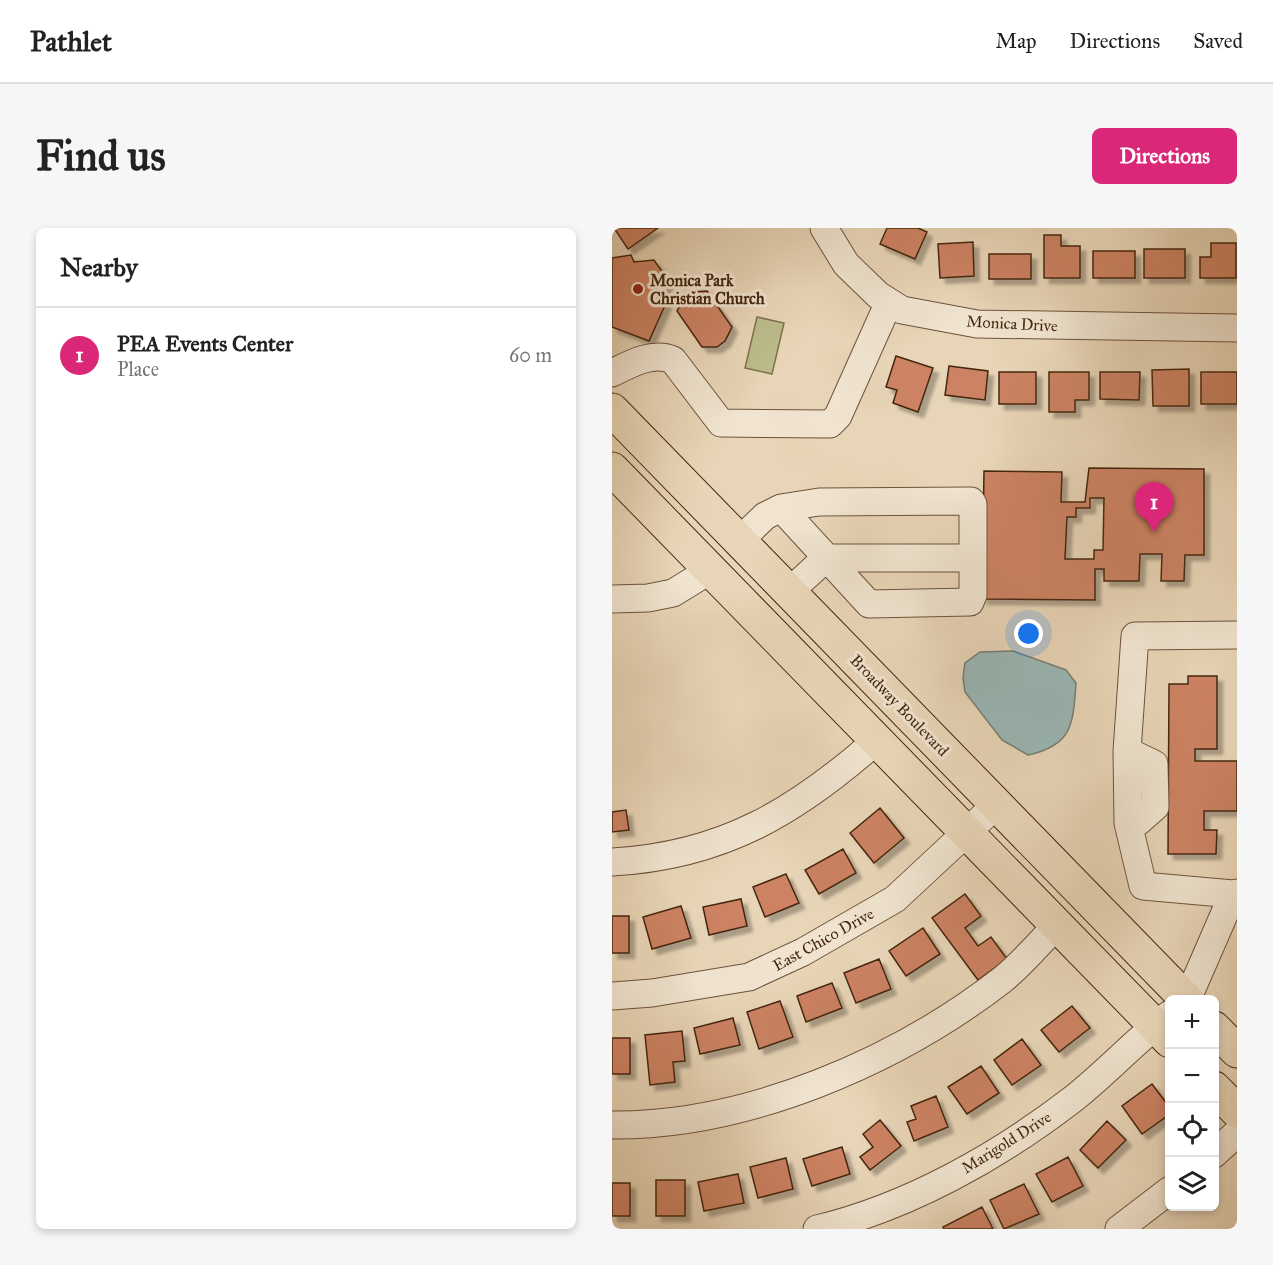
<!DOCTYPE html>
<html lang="en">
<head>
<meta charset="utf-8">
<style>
	body { margin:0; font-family:"IM FELL Great Primer",serif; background:#f6f6f6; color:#222 }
	.controls { position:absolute; right:18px; bottom:18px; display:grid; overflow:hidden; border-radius:9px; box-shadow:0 3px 9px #0003 }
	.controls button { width:54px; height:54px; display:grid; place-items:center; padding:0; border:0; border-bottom:2px solid #e0e0e0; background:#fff; color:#222; font:30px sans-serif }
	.you { position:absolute; left:417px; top:406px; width:21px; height:21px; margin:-15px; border:4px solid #fff; border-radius:50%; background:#1a73e8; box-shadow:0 0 0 9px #1a73e833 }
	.badge { display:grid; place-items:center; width:39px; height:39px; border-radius:50%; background:#db2777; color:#fff; font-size:20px; font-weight:700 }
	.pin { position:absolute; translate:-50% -50px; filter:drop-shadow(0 2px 3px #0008) }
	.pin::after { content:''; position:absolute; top:32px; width:21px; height:18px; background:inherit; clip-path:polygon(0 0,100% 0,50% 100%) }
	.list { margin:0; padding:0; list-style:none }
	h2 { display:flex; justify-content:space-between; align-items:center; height:78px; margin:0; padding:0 24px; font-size:26px }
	h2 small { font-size:20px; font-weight:400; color:#767676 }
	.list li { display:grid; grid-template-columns:39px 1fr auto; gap:18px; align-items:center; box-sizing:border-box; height:96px; padding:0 24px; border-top:2px solid #e0e0e0 }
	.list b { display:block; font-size:22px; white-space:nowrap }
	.list p { margin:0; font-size:20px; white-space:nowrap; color:#767676 }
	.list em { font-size:20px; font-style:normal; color:#767676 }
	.icon { flex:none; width:33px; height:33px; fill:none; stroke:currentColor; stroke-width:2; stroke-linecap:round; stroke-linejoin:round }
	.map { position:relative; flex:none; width:625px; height:1001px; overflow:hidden; border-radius:9px }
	header { display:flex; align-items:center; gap:36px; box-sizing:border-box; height:84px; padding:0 30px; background:#fff; border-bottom:2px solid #e0e0e0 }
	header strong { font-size:28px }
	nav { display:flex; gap:33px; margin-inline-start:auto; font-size:21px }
	.intro { display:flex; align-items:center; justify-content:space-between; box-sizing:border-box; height:144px; padding:0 36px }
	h1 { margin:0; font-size:42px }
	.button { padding:15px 27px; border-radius:9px; background:#db2777; color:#fff; font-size:21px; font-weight:700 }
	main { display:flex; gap:36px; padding:0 36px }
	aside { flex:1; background:#fff; border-radius:9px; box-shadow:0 3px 9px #0003 }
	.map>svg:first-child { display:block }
	.green { fill:#bbbc8a; stroke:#80714d; stroke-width:1.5 }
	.water { fill:#99b7b6; stroke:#777d74; stroke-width:1.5 }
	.building { fill:#cc8263; stroke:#452610; stroke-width:1.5; fill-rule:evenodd; filter:url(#shadow) }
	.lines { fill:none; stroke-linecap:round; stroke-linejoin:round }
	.minor-casing { stroke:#6e523a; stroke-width:29 }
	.major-casing { stroke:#452610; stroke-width:35 }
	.minor { stroke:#f0e4d0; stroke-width:27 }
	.major { stroke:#e8d5b7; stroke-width:33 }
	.poi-dot { fill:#8f2418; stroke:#f0e4d0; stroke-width:2 }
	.labels { text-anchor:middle; stroke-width:6; stroke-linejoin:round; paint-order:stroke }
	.poi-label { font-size:16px; font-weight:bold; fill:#452610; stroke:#f0e4d0; text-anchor:start }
	.street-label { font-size:16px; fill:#452610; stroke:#f0e4d0 }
</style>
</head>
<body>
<header>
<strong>Pathlet</strong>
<nav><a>Map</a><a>Directions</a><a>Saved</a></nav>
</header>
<div class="intro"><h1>Find us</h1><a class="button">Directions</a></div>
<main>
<aside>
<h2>Nearby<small></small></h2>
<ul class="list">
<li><span class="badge">1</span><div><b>PEA Events Center</b><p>Place</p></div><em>60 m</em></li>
</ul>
</aside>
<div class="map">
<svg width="625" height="1001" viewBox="0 0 625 1001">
	<defs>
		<filter id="shadow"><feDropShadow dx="5.5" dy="5.5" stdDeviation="1.5" flood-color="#0004"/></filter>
	</defs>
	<rect width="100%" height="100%" fill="#e8d5b7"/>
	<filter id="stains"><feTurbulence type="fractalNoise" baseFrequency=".00333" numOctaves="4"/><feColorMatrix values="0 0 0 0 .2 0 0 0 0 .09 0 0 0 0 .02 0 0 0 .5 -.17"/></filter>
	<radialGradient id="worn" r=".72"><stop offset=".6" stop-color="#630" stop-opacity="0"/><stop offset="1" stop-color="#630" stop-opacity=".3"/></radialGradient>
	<path class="green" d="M145 89 172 95 160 146 133 140Z"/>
	<path class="water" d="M401 423 454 442 464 455C461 496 461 517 416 527L390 512 353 464 351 450 353 435 368 424Z"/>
	<path class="building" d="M2 0H46L16 21Z
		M275 0H306L315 4 303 31 268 16Z
		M432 7H449V18H468V50H432Z
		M361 14 362 48 328 50 326 16Z
		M599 15H624V50H588V29H599Z
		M532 21H573V50H532Z
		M481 23H523V50H481Z
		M377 26H419V51H377Z
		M19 27 22 34 42 32 56 52 48 70 54 75 37 113 0 99V30Z
		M95 63 120 99 113 113 105 119H90L65 83 72 70 80 64Z
		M284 128 321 140 306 184 281 175 285 162 274 159Z
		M337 138 376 143 373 172 333 167Z
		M577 141V178H541L540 142Z
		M387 144H424V176H387Z
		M437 144H477V172H463V184H437Z
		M488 144H528L527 172 488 171Z
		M589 144H625V176H589Z
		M477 240 592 241V327H573L572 353H549L550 326H528L527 353H492V341H483V372L370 371 372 243 450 244 449 274H473ZM478 270H492L491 322H482V331H453L455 289H464V280H478Z
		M576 448H605V521H583V533H625V583H592V602H605L604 626H556L557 456H576Z
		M268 580 292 610 262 635 238 605Z
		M14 582 17 602 0 604V584Z
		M231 621 244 645 207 666 193 642Z
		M174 646 187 675 153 689 141 659Z
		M353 666 369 688 353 700 366 718 379 709 395 731 366 752 320 690Z
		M129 671 135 698 97 707 91 679Z
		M69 678 79 710 40 721 31 689Z
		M0 688H17V725H0Z
		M311 700 328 726 294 748 277 723Z
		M267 731 279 761 244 775 232 745Z
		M220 755 230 780 194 794 185 768Z
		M168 773 181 809 147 821 135 784Z
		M460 778 478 800 447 824 429 802Z
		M121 790 128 817 88 826 82 800Z
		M70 803 73 833 61 834 63 854 38 857 33 807Z
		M0 810H18V846H0Z
		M410 811 429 837 400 857 382 832Z
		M369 838 387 865 355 886 336 859Z
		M540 856 558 880V886L530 906 510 878Z
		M324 868 336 899 302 913 295 894 304 891 299 878Z
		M268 892 289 918 258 942 248 929 261 919 251 906Z
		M495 893 514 912 486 940 468 922Z
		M230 919 238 946 200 958 191 931Z
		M456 929 471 958 440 974 424 946Z
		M174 930 181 961 146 970 138 939Z
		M126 946 132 975 92 983 86 954Z
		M44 952H73V988H44Z
		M0 955H18V988H0Z
		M412 956 427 986 392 1001 378 972Z
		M370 979 381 1001H332L331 999Z"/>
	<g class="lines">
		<g class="minor-casing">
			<path id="minor" d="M212 0 234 36 266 67 290 82 365 96 625 100
				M0 145C18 136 41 123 61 132L109 195 218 196 226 188 277 74
				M128 312 153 288 169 280 207 274 359 273 361 276V367L358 374 257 376 169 280
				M178 363 214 330H361
				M0 371 36 370 61 365 100 341
				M515 523 542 536 543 579 526 594 516 595 515 523 523 408 625 407
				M516 595 531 658 621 666
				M0 634C111 628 185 583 265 512
				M0 768 40 765 137 749 191 724 283 671 385 576
				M575 772 621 666 625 665
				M0 897C135 898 284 834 390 752 410 736 427 715 445 697
				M602 926 625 905
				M205 1001C297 979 387 928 461 871 495 844 524 812 558 786
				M507 1001 558 962"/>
		</g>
		<g class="major-casing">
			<path id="major" d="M0 182 575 772
				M0 241 558 813
				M602 800 625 823
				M602 860 625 883"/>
		</g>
		<use href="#minor" class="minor"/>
		<use href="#major" class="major"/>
	</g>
	<circle class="poi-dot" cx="26" cy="61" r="6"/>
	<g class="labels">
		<g class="poi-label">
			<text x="38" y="58">Monica Park<tspan x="38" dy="18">Christian Church</tspan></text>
		</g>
		<g class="street-label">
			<text transform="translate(400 95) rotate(3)" y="6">Monica Drive</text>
			<text transform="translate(288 477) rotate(46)" y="6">Broadway Boulevard</text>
			<text transform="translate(211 711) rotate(-29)" y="6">East Chico Drive</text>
			<text transform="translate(394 914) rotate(-32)" y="6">Marigold Drive</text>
		</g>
	</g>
	<rect width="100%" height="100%" filter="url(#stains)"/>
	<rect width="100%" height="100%" fill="url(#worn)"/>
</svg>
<div class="controls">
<button>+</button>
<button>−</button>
<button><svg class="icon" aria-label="locate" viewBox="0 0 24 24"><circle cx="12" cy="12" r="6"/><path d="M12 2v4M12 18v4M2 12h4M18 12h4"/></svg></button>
<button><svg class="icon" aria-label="layers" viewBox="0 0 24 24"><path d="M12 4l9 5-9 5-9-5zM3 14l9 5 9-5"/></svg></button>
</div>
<div class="you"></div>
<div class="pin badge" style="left:542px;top:304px">1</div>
</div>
</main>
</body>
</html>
